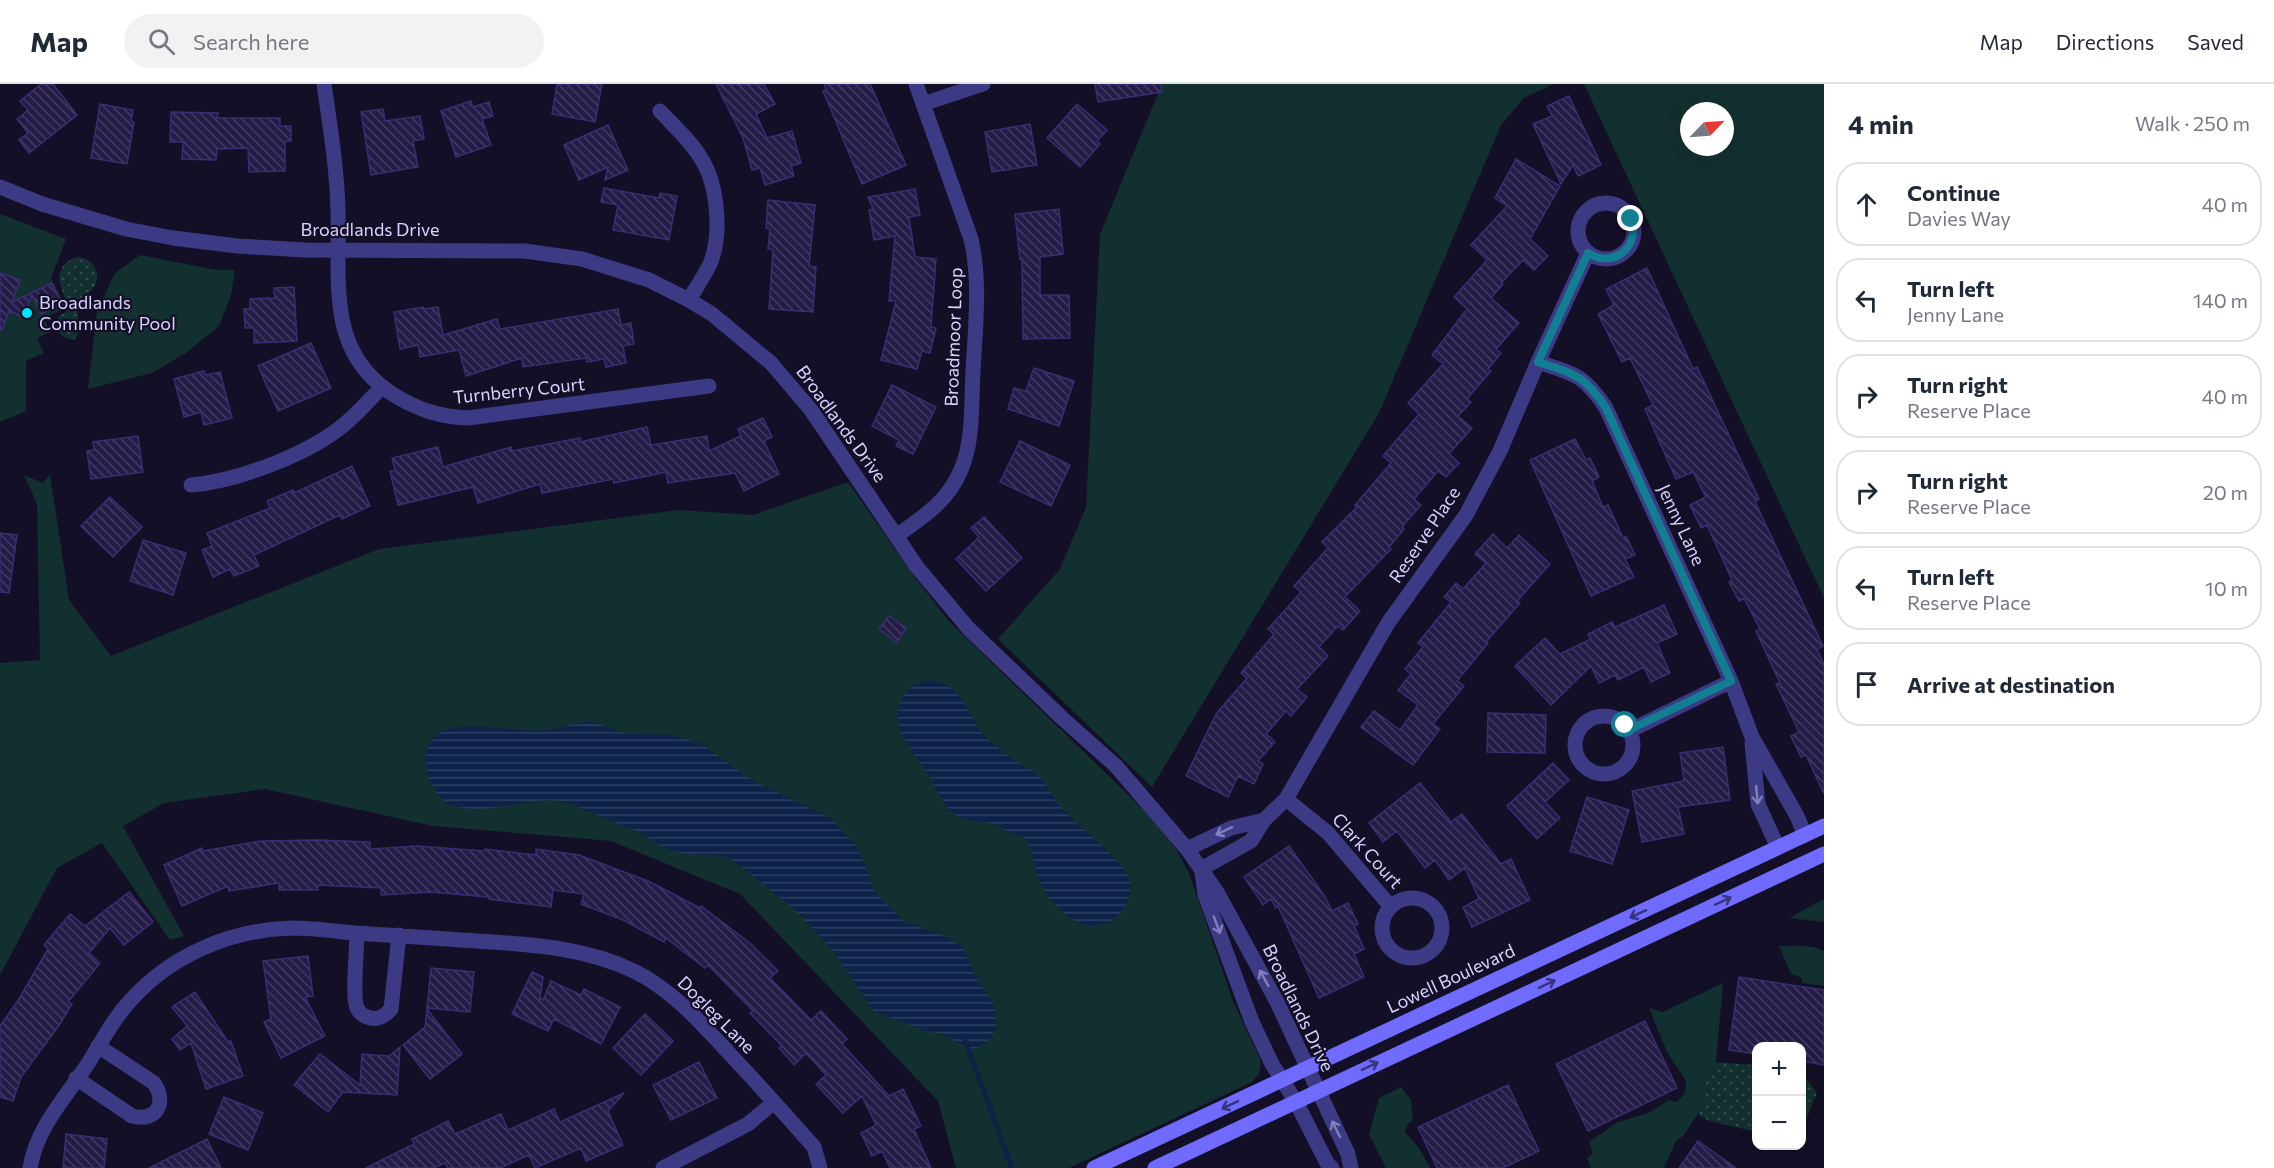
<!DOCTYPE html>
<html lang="en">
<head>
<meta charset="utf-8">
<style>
	body { margin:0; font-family:Commissioner,sans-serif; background:#f2f2f3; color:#1f2937 }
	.controls { position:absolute; right:18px; bottom:18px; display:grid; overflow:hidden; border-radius:12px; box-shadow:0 6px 24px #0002 }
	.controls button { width:54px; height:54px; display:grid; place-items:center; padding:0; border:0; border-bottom:2px solid #e0e1e3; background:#fff; color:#1f2937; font:30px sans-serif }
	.compass { position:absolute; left:1680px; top:18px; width:54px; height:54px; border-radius:50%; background:#fff; box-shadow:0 6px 24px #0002; rotate:65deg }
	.stop { position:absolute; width:18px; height:18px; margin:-14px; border:4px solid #117e91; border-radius:50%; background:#fff }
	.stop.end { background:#117e91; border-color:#fff; box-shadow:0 2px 6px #0008 }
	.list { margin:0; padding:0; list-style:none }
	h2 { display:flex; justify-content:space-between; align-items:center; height:78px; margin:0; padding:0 24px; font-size:26px }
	h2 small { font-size:20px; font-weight:400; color:#747a83 }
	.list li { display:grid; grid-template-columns:39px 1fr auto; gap:18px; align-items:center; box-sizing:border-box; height:84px; margin:0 12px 12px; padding:0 12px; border:2px solid #e0e1e3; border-radius:24px }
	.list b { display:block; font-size:22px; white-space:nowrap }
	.list p { margin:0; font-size:20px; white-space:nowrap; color:#747a83 }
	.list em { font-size:20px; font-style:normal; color:#747a83 }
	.icon { flex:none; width:33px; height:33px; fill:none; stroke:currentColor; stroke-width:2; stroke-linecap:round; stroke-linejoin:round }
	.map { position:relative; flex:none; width:1824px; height:1084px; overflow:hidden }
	header { display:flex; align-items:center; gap:36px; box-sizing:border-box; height:84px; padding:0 30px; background:#fff; border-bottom:2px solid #e0e1e3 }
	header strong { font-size:28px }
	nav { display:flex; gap:33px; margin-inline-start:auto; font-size:21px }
	.search { width:420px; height:54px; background:#f2f2f3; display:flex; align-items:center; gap:15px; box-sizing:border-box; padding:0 21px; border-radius:33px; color:#747a83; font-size:22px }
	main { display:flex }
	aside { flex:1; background:#fff }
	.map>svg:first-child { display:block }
	.grass { fill:#12302f; fill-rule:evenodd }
	.park { fill:url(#park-dots) }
	.water { fill:url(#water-rules) }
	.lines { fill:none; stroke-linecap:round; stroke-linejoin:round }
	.stream { stroke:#0c2248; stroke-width:5 }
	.building { fill:url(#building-back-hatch); stroke:#3b2d73; stroke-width:1.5 }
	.minor { stroke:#3d3a85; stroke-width:15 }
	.secondary { stroke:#6f6bff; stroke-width:15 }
	.oneway { stroke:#837fbc }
	.oneway2 { stroke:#38347d }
	.route { stroke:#117e91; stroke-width:8 }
	.poi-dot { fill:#00e5ff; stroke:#130f26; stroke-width:2 }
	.labels { text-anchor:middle; stroke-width:4.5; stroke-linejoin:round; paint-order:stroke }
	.street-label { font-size:18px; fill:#d9d4ff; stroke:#130f26 }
	.poi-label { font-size:18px; fill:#d9d4ff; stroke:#130f26; text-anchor:start }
</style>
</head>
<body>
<header>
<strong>Map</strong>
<div class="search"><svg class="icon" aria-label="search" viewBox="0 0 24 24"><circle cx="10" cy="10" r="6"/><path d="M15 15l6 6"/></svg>Search here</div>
<nav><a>Map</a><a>Directions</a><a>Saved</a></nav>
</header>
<main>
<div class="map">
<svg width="1824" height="1084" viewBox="0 0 1824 1084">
	<defs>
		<pattern id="park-dots" width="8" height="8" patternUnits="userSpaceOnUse" patternTransform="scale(1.5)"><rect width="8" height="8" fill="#12302f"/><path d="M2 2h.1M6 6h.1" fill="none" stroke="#344d4e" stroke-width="1.8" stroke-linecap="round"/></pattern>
		<pattern id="water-rules" width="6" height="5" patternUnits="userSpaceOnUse" patternTransform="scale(1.5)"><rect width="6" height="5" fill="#0c2248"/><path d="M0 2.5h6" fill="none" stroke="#2f4163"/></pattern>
		<pattern id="building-back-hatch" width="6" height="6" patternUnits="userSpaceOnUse" patternTransform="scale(1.5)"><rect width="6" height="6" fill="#241b47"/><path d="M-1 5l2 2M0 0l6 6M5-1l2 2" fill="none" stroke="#433b63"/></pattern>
	</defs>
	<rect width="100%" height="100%" fill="#130f26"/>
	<path class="grass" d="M1162 0H1554L1524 14 1501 41 1379 329 1152 703 998 555 1060 485 1086 423 1100 150Z
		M1584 0H1824V514ZM1689 27H1725V63H1689Z
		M0 130 66 155 51 194 66 224 44 234 50 248 37 254 44 269 26 277V327L0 338Z
		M140 171 217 186H235L231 211 219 242 186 269 152 289 88 305 97 227 115 189Z
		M50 390 69 516 111 572 379 465 678 426 753 431 848 398 914 492 948 536 1150 732 1176 765 1189 789 1233 917 1261 977 1259 990 1252 998 1069 1084H956L938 1017 740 810 611 757 433 742 265 705 164 719 123 742 184 852 170 856 102 759 57 784 0 891V579L40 576 37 420 24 391 43 399Z
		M1824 815V838L1789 834Z
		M1779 862C1793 862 1812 860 1824 867V902L1802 899V894L1791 890Z
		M1723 899 1716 978 1700 1009 1704 1021 1683 1052 1676 1057 1664 1084H1591L1587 1074 1593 1069 1589 1058 1618 1038 1648 1029 1669 1016 1677 1018 1685 1009 1686 997 1667 968 1649 924 1663 928Z
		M1401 1003 1411 1016 1413 1036 1408 1040 1405 1048 1419 1064 1430 1084H1386L1369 1050 1379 1014Z"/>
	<path class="park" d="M76 173C95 173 105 194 90 208 86 212 82 212 78 216 74 230 85 244 75 255 61 257 54 245 58 233L70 225C61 204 49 185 76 173Z
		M1716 978 1756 981V1048L1710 1037 1698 1031 1704 1021 1700 1009Z
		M1802 991 1809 998 1817 1009 1802 1044Z"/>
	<path class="water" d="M926 597C964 598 963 625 982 649 988 655 996 662 1002 667 1014 677 1029 683 1040 693 1049 702 1053 716 1063 726 1073 735 1083 745 1093 754 1111 771 1142 792 1126 821 1121 830 1115 835 1106 839 1096 843 1086 842 1076 837 1054 825 1040 805 1034 780 1032 773 1031 760 1025 755 1020 750 1015 750 1009 748 1004 747 1002 743 997 741 984 736 966 739 954 730 941 720 935 701 927 688 913 667 891 646 900 619 905 606 913 600 926 597Z
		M592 637 623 649 671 651 700 659 754 697 830 734 853 758 865 780 874 807 903 837 940 850 962 862 979 900 991 915 996 928V945L991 953 980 963 972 965 939 949 928 948 874 927 833 866 792 823 730 774C709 768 688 774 668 765 658 761 650 754 640 749 631 744 620 741 611 737 595 731 577 720 560 717 524 712 488 734 452 721 427 712 413 659 443 647 469 636 519 649 547 646 562 645 576 638 592 637Z"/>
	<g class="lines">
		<path class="stream" d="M965 956 1012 1084"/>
	</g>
	<path class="building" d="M41 0H53L77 31 29 69 19 56 28 49 17 35 28 26 20 17Z
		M557 0H602L595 38 552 30Z
		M716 0H764L775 20 756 30 767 54 792 47 801 79 791 82 794 92 765 101 760 84 752 86 743 54Z
		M824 0H870L906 81 862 100 823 7 826 6Z
		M1095 0H1161L1162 8 1098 18Z
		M1569 12 1601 81 1578 92 1573 81 1561 100 1533 40 1552 32 1547 22Z
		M471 17 473 23 489 18 493 32 482 35 491 61 456 73 441 27Z
		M100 20 133 26 131 37 134 38 127 80 91 74Z
		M1077 20 1107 46 1097 57 1100 60 1080 83 1047 54Z
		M383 25 385 37 420 32 424 55 413 57 418 83 371 91 361 28Z
		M171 28 218 29 217 34H280V42H291V57H285V87L249 88 248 64 217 65 216 76 182 75 183 58H170Z
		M1030 40 1037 81 992 88 985 48Z
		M608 41 628 86 605 96 608 83 579 96 564 61Z
		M1516 75 1560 102 1530 155 1548 172 1534 186 1523 176 1501 199 1503 200 1491 214 1519 239 1496 265 1501 269 1488 285 1491 287 1467 315 1471 318 1458 332 1472 344 1449 370 1459 379 1446 393 1438 387 1414 415 1421 421 1402 443 1404 445 1389 463 1391 465 1345 513 1360 527 1343 546 1338 542 1319 563 1328 572 1297 605 1307 613 1291 632 1286 627 1266 650 1275 658 1258 677 1263 680 1254 700 1238 692 1228 713 1186 692 1216 630 1247 594 1241 589 1274 550 1268 545 1301 508 1294 502 1328 464 1322 458 1357 423 1355 421 1391 379 1383 372 1419 330 1408 319 1443 280 1432 271 1467 225 1454 213 1487 176 1471 161 1507 122 1495 114Z
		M604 104 659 114 660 109 677 112 669 156 613 146 618 121 601 118Z
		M915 105 920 131 909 133 915 173 936 175 931 243 936 244 930 269 922 267 917 285 881 276 896 217H889L895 152 874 156 869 126 873 125 868 113Z
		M768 116 815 121 809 182 816 183 813 228 769 225 773 166 768 165 770 145 766 144Z
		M1059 125 1063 170 1040 173V211H1069L1070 254 1023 255 1022 174 1020 175 1015 130Z
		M1647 184 1693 285 1697 283 1759 415 1755 418 1823 562 1817 566 1824 580V710L1806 671 1801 673 1791 652 1799 648 1776 600 1780 599 1756 547 1760 545 1744 514 1739 517 1729 498 1732 496 1707 441 1701 444 1690 421 1706 413 1693 388 1676 395 1645 325 1653 321 1630 274 1622 278 1598 230 1614 221 1606 205Z
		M0 189 20 196 12 218 52 199 62 220 41 230 32 211 23 233 9 227 2 246H0Z
		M294 203 297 257 254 259V244H245L244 225H250V215L275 214 274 204Z
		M423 223 424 225 438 223 443 251 497 235 500 245 618 225 621 241 631 239 634 260 623 262 626 279 606 283 604 275 587 278 586 274 523 283 522 274 466 292 459 266 420 273 418 261 400 265 394 228Z
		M311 259 331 304 278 327 258 282Z
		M1034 284 1074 297 1059 342 1008 325 1014 304 1026 307Z
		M204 287 205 291 220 288 232 334 204 341 201 328 184 333 174 295Z
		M892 301 936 323 913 370 896 362 899 356 872 342Z
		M763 334 772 353 764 357 779 390 744 407 735 389 668 399 666 388 614 399 613 395 542 409 540 400 478 419 473 403 398 421 390 387 395 386 392 374 438 363 443 383 511 363 512 367 580 354V358L647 343 651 361 707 352 709 367 741 352 738 345Z
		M138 352 143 388 91 395 87 367 94 366 93 358Z
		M1575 355 1586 376 1590 374 1599 393 1592 397 1603 423 1608 421 1623 454 1626 452 1635 471 1625 475 1634 493 1591 512 1530 376Z
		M1020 357 1070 381 1051 422 1000 398Z
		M352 382 370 422 342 435 340 431 254 471 259 482 234 492 230 485 213 493 202 466 212 462 207 449 270 424 267 417 293 406 294 409Z
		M110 413 142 443 113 473 81 442Z
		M984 433 1022 474 986 507 956 475 979 453 971 444Z
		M0 449 17 451 9 509 0 508Z
		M1493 450 1507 464 1519 451 1550 480 1517 517 1520 519 1486 558 1488 559 1457 597 1464 602 1433 640 1440 645 1413 681 1361 643 1374 627 1400 646 1418 621 1398 606 1411 590 1405 585 1423 563 1418 559 1451 518 1444 513 1456 499 1463 505 1486 479 1475 470Z
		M143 456 186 469 173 511 130 497Z
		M1664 521 1677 550 1657 559 1670 589 1651 598 1644 583 1618 596 1615 591 1599 599 1591 582 1551 621 1515 582 1545 554 1560 570 1591 555 1588 550 1612 538 1615 543Z
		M889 532 906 544 897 558 879 545Z
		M1488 629 1546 631 1545 669 1487 668Z
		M1723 663 1730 716 1678 723 1684 750 1642 758 1632 707 1684 697 1680 669Z
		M1553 679 1569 696 1545 718 1560 734 1537 755 1507 722Z
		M1420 699 1451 738 1462 730 1501 780 1511 775 1530 816 1472 843 1463 823 1479 815 1465 784 1449 796 1435 776 1425 784 1397 747 1383 758 1369 739Z
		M1587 713 1629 726 1612 780 1570 767Z
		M317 756 370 758V765L417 762 484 767 485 765 536 771V765L579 771 648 797 700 824 701 822 751 860 778 887 770 894 811 936 821 927 847 955 842 960 889 1012 903 1005 921 1042 914 1045 931 1084H890L882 1067 872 1072 861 1049 876 1041 862 1012 843 1029 816 1000 826 991 806 969 794 981 779 964 782 962 750 929 753 927 708 881 705 884 666 854 664 858 623 836 581 820 584 810 553 806 551 823 489 815V813L430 808 381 811V804L318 801V806H279V799L229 807 228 802 182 822 164 781 202 764 203 767 261 757Z
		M1289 762 1324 811 1332 827 1348 819 1358 840 1354 842 1364 865 1354 870 1364 893 1319 914 1278 822 1276 824 1271 815 1263 821 1244 793Z
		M129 808 153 838 124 861 110 844 89 869 100 879 68 918 72 920 60 940 21 993 13 1017 0 1013V942L19 915 48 865 44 861 70 830 85 842Z
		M308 872 313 912 305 913 325 952 281 974 264 938 271 935 263 877Z
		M431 884 474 888 470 928 427 924Z
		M532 888 543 893 540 915 543 916 551 897 581 911 584 905 620 923 601 960 554 935 548 947 512 930Z
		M1739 893 1824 906V981L1802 977V963H1756V970L1729 966Z
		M195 908 228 958 231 957 243 992 206 1005 191 959 180 966 172 955 187 942 172 923Z
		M427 925 462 970 430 995 403 961 425 943Z
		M645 930 673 957 641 991 613 964Z
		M1645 937 1677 1004 1588 1047 1556 980Z
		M400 963 397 1011 343 1008 328 1028 294 1001 320 970 360 1001 362 970 389 972Z
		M699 978 717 1014 671 1036 653 1001Z
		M1508 1001 1539 1067 1503 1084H1437L1418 1043Z
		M624 1009 608 1027 623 1061 586 1077 581 1064 535 1084 529 1071 500 1084H448L445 1079 434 1084H366L414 1060 412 1055 448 1037 455 1050 501 1030 508 1046 554 1025 560 1038Z
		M224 1013 263 1029 248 1066 209 1050Z
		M66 1050 107 1055 104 1084H63Z
		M207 1055 221 1084H149Z
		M1698 1057 1736 1084H1679Z"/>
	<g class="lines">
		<path class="minor" d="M324 0C330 42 337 84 338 127 340 199 325 272 399 314 422 327 442 333 468 334L709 302
			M923 20 983 0
			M660 27C674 42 692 58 702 76 718 102 722 152 710 180 704 192 696 204 689 216
			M0 103 42 120 126 145 173 154 237 162 305 166 525 167 582 175 649 196 689 216 712 230 771 279 811 326 917 483 969 545 1062 634 1116 682 1187 765 1217 808 1277 918 1348 1070 1351 1084
			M1578 147a28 28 0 1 1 56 0a28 28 0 1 1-56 0Z
			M1538 278C1575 290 1584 291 1606 324L1731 597 1752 653 1797 732 1805 751
			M191 401C238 397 310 370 346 339 359 328 370 315 382 303
			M896 452C922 434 947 418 960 388 974 358 971 320 973 288 975 244 981 199 971 155L916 0
			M1575 661a29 29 0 1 1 58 0a29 29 0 1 1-58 0Z
			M1629 647 1731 597
			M1752 659 1758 720 1778 764
			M1286 715 1328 749 1391 823
			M1187 765 1231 744 1264 736
			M1201 785 1251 757 1264 736 1286 715 1388 539 1466 431 1500 367 1538 278 1588 169
			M1202 788 1205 811 1252 938 1272 980 1296 1018 1327 1079 1332 1084
			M1382 844a30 30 0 1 1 60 0a30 30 0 1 1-60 0Z
			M357 849C357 864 352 913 357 924 360 930 365 933 371 934 380 936 386 931 391 925L399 851
			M76 994 132 1032C157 1038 167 1019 154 999L98 962
			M30 1084C37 1042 67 1012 89 978 102 957 113 935 130 917 171 871 230 846 291 844 312 844 334 847 355 849 386 851 417 853 448 855 512 860 577 859 636 888 673 907 700 938 728 968 757 999 786 1031 814 1063L820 1084
			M663 1084 748 1040 774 1018"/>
		<path class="secondary" d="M1094 1084 1824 742
			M1155 1084 1824 770"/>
	</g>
	<defs><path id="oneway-shaft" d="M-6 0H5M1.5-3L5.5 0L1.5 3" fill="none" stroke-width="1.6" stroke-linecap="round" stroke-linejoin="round" transform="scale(1.5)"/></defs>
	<g class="oneway">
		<use href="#oneway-shaft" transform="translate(1757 711) rotate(84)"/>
		<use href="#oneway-shaft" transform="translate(1224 747) rotate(155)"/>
		<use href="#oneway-shaft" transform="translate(1217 841) rotate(69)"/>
		<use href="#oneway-shaft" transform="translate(1264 894) rotate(-119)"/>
		<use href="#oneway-shaft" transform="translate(1336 1045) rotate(-116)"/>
	</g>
	<g class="oneway2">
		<use href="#oneway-shaft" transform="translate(1723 817) rotate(-25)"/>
		<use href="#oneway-shaft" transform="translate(1638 830) rotate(155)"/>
		<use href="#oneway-shaft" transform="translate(1547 900) rotate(-25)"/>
		<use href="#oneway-shaft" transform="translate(1370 982) rotate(-25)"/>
		<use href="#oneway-shaft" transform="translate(1230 1021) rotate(155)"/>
	</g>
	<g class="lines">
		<path class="route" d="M1625 641 1629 646 1731 597 1606 324C1584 291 1575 290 1538 278L1588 169C1613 185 1641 163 1631 135"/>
	</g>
	<circle class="poi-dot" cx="27" cy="229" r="6"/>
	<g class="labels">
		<g class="street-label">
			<text x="370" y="152">Broadlands Drive</text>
			<text transform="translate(954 253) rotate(-88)" y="6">Broadmoor Loop</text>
			<text transform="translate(519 307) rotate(-6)" y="6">Turnberry Court</text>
			<text transform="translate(841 340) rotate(54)" y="6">Broadlands Drive</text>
			<text transform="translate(1681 441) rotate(65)" y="6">Jenny Lane</text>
			<text transform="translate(1425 451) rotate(-56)" y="6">Reserve Place</text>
			<text transform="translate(1367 767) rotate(48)" y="6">Clark Court</text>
			<text transform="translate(1451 895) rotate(-25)" y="6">Lowell Boulevard</text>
			<text transform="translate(1298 924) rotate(64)" y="6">Broadlands Drive</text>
			<text transform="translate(716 931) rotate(45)" y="6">Dogleg Lane</text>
		</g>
		<g class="poi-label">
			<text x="39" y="225">Broadlands<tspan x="39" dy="21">Community Pool</tspan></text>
		</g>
	</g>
</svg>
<div class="controls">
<button>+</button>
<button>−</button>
</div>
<svg class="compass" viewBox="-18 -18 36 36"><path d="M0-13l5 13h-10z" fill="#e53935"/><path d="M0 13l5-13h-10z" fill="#747a83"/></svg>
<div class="stop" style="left:1625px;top:641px"></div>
<div class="stop end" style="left:1631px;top:135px"></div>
</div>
<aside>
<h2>4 min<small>Walk · 250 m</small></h2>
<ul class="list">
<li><svg class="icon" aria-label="ahead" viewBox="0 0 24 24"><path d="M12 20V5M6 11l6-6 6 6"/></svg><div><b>Continue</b><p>Davies Way</p></div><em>40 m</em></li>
<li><svg class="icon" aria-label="left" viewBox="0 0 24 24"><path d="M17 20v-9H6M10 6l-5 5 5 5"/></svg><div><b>Turn left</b><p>Jenny Lane</p></div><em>140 m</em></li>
<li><svg class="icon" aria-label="right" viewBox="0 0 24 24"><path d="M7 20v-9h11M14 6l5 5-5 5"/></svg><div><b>Turn right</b><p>Reserve Place</p></div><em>40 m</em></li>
<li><svg class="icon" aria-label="right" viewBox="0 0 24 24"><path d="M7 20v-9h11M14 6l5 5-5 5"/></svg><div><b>Turn right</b><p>Reserve Place</p></div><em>20 m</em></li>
<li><svg class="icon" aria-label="left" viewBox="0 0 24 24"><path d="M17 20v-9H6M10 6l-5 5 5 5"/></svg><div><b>Turn left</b><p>Reserve Place</p></div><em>10 m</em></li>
<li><svg class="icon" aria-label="arrive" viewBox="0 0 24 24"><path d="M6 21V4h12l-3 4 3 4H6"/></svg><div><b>Arrive at destination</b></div></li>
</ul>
</aside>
</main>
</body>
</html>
